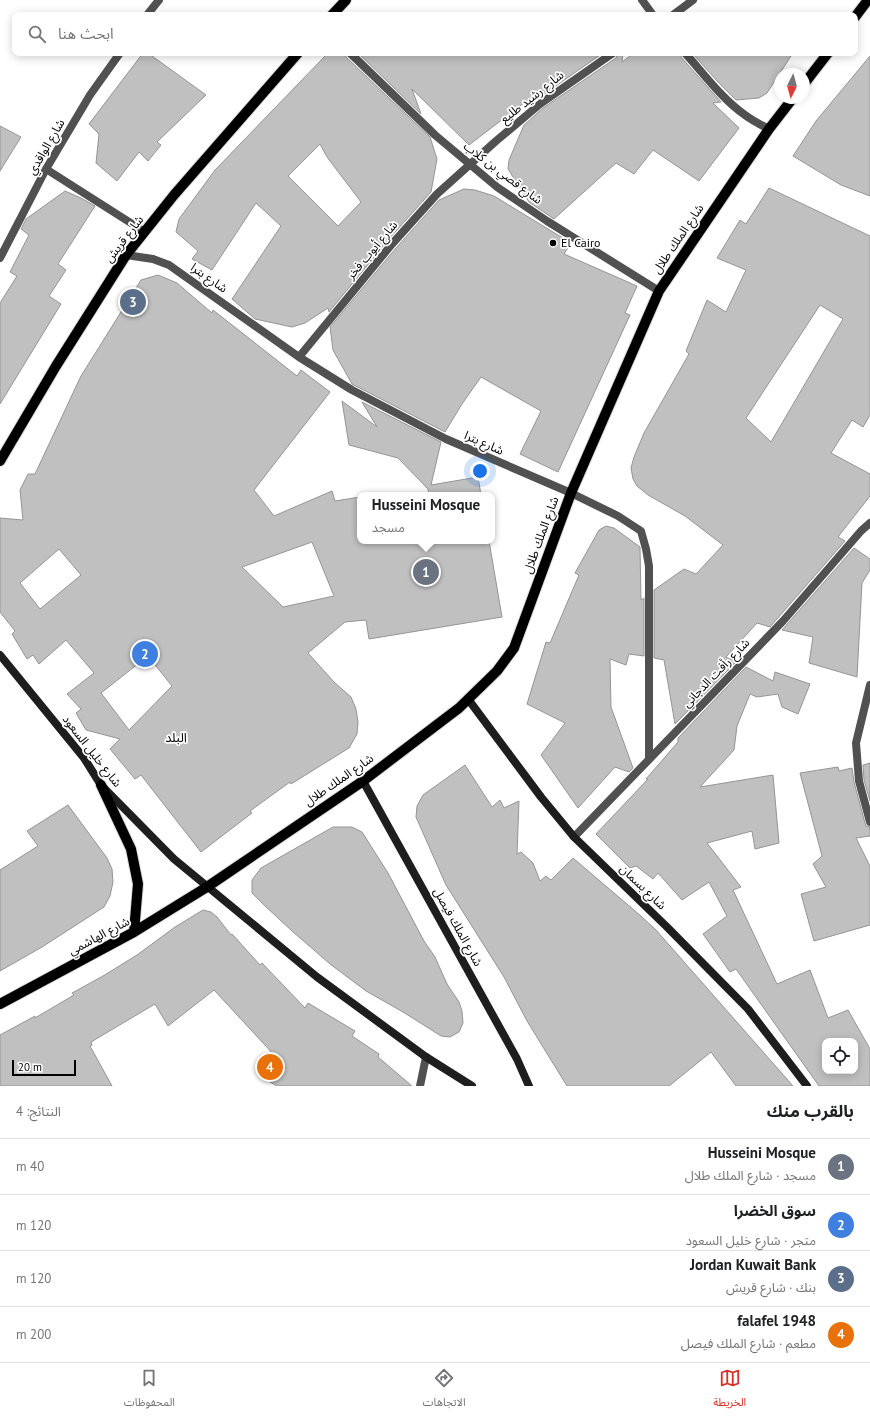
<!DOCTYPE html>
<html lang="ar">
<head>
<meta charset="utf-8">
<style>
	body { margin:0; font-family:"PT Sans","Noto Sans Arabic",sans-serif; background:#f2f2f2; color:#202124; direction:rtl }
	.controls { position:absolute; right:12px; bottom:12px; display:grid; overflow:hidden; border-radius:8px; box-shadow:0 2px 10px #0003 }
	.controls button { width:36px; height:36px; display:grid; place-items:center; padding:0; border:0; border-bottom:1px solid #e0e0e0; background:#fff; color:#202124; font:20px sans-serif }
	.compass { position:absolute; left:774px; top:68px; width:36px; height:36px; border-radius:50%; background:#fff; box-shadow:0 2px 10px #0003; rotate:186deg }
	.scale { position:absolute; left:12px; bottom:10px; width:64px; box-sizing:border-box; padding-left:4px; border:2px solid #000; border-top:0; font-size:11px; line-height:14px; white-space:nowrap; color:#000; -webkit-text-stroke:3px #fff; paint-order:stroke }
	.you { position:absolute; left:480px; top:471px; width:14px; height:14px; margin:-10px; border:3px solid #fff; border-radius:50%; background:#1a73e8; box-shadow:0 0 0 6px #1a73e833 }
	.badge { display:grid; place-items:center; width:26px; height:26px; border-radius:50%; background:#d93025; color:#fff; font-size:13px; font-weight:700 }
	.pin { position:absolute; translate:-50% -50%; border:2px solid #fff; box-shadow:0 1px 4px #0006 }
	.popup { position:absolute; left:357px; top:492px; width:138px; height:52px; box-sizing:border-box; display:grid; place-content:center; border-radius:8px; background:#fff; filter:drop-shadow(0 1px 3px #0005); font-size:13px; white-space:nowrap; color:#757577 }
	.popup b { font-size:15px; color:#202124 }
	.popup::after { content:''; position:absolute; left:50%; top:100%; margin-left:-8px; border:8px solid transparent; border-top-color:#fff }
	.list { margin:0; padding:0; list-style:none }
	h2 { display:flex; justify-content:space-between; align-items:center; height:52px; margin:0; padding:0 16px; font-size:17px }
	h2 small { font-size:13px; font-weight:400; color:#757577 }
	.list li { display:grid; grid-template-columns:26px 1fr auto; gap:12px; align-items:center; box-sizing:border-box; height:56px; padding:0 16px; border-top:1px solid #e0e0e0 }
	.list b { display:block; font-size:15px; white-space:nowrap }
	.list p { margin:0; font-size:13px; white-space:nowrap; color:#757577 }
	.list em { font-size:13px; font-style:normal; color:#757577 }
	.icon { flex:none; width:22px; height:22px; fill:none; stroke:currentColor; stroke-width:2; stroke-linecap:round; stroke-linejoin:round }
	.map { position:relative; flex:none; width:870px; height:1086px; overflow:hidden; direction:ltr }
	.search { position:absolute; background:#fff; box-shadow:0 2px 10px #0003; left:12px; right:12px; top:12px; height:44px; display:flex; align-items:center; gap:10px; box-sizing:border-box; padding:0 14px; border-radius:8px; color:#757577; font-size:15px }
	.sheet { height:276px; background:#fff }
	nav { display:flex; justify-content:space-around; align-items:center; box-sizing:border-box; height:56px; border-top:1px solid #e0e0e0; background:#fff; font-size:11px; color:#757577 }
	nav a { display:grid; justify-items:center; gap:2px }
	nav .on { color:#d93025 }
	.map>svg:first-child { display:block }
	.building { fill:#c0c0c0; stroke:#959595; fill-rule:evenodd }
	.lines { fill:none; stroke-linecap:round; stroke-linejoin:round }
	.primary-casing { stroke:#dbdbdb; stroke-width:12 }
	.pedestrian { stroke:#515151; stroke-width:8 }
	.minor { stroke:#515151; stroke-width:8 }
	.secondary { stroke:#1e1e1e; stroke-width:8 }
	.primary { stroke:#000; stroke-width:10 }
	.poi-dot { fill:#000; stroke:#fff; stroke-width:1.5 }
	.labels { text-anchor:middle; stroke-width:3.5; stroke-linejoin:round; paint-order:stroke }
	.street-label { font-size:12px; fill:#000; stroke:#fff }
	.poi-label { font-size:12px; fill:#000; stroke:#fff; text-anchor:start }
	.neighbourhood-label { font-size:13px; fill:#000; stroke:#fff }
</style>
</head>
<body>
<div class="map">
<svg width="870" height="1086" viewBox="0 0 870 1086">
	<rect width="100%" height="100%" fill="#fff"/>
	<path class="building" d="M143 53H148L206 95 157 142 161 145 148 161 139 152 117 181 96 163 99 134 89 124Z
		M328 53H345L346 57 430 137 437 159 431 192 388 240 329 312 328 308 305 323 292 327 255 319 232 299 281 226 256 203 212 270 192 259 198 251 176 232 179 219 215 170ZM320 144 327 157 361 202 338 226 288 176Z
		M358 53H603L533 102 537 93 469 145 412 89 421 114Z
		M618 53H623L622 62 634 53H680L681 57 721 102 713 103 739 128 699 181 653 150 634 174 616 163 554 219 529 202 508 169 509 160 524 125 543 108 616 58Z
		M692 53H793L767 93 759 98 736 100 718 82Z
		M870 56V196L841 185 793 156 816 121Z
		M0 126 21 137 0 171Z
		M769 188 870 236V415L863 427 852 420 831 453 870 474V496L838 537 845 541 770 627 757 623 726 657 736 662 675 724 664 660 654 658V590L684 569 696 574 723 545 685 516 648 495 637 486 633 479 631 468 634 457 644 433 689 354 686 351 707 300 726 312 746 270 717 258 740 220 746 224ZM820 305 843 319 771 442 746 418Z
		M464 189 475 190 494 196 571 243 564 254 637 286 625 313 630 315 558 472 520 454 541 411 481 377 462 404 445 432 352 384 333 350 330 327 396 248 439 200Z
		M65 191 81 198 95 206 58 264 66 270 49 296 61 304 0 404V303L17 276 10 272 29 235 21 229 26 219Z
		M158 275 177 283 212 313 213 310 297 376 301 370 330 392 254 490 274 516 332 491 335 501 360 497V541H489L502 617 369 639 366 620 345 622 308 653 334 682 351 697 356 709 358 722 357 734 349 748 291 784 290 782 250 811 252 813 201 852 141 775 135 779 110 749 120 739 86 730 76 713 81 709 67 694 94 673 66 640 39 664 33 655 27 659 12 634 15 631 0 612V518L23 520 20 490 28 474H35L81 376 141 280ZM312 542 334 596 283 607 242 567ZM59 549 81 575 40 609 20 583ZM148 656 172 686 129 730 101 693Z
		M342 401 377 427 362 402 441 442 431 485 478 477 481 495H429L428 489 398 458 349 445Z
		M606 526 614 528 640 547 641 600 644 598V656L629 654 626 665 610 659 611 707 633 768 629 772 615 767 578 808 541 755 565 723 527 704 546 642 550 643 579 575 575 573 599 530Z
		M854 548 870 559V570L862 583 857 677 809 663 813 637 782 630Z
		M746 667 773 681 775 672 810 684 798 714 782 707 778 694 757 697 750 694 737 726 734 750 700 787 773 775 779 843 755 849 752 831 707 843 741 887 733 890 777 984 810 970 828 1018 848 1010 870 1049V1086H819L736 969 730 972 703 934 727 916 709 882 682 900 658 873 653 879 636 866 630 868 596 834 648 779H646L678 742V738ZM825 1041H855V1071H825Z
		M870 763V801L864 780 863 765Z
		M465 765 492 807 500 800 504 808 519 801 517 854 521 852 533 863 540 881 546 876 551 880 573 858 641 916 656 930 793 1086H736L711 1052 669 1086H567L527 1021 504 977 446 885 416 817 417 806 423 795Z
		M838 767 839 771 852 768 854 782 865 823 866 826 870 827V836L856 838 870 866V925L814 941 801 894 826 887 813 864 822 856 800 773Z
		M68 805 107 858 112 869 113 882 110 896 104 907 42 947 0 971V870L38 846 27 831Z
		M333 827H352L362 832 388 873 424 941 435 957 447 984 459 1002 462 1011 463 1023 459 1032 450 1037 441 1036 403 1012 366 991 330 964 292 931 264 905 252 893V880L261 868Z
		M203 910 211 912 217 917 231 935 232 934 260 965 262 963 305 1008 308 1003 355 1031 352 1036 379 1054 378 1057 412 1086H277L263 1078 276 1057 214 990 168 1026 155 1004 91 1042 92 1045 90 1046 112 1086H0V1035L35 1016V1018L74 995 72 993 103 976 137 955 175 927Z"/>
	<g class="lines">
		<g class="primary-casing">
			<path id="primary" d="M332 15 346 0
				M855 17 868 0
				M804 84 828 53
				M0 461 56 366 126 255 174 195 298 53
				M101 785 131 849 138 884 134 932
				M0 1004 134 932 207 887 363 781 459 708 497 671 514 648 571 493 659 291 769 129 793 98"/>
		</g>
		<path class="pedestrian" d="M420 1086 426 1057"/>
		<path class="minor" d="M642 0 653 15
			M147 15 159 0
			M673 15 693 0
			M350 53 435 135 497 187 547 221 659 291
			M685 53C704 74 722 99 745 115 753 121 761 125 769 129
			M46 169 145 232
			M126 255 153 259 169 265 299 357 352 390 446 439 571 493 618 516 641 531 646 549 649 566V759
			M0 258 46 169 90 95 120 53
			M299 357 392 244 437 194 496 141 540 104 613 53
			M870 685 856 743 859 781 870 822
			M574 837 783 621 861 531 870 523"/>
		<path class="secondary" d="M0 655 84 758 101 785 174 859 317 977 426 1057 472 1086
			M468 699 541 797 574 837 667 927 748 1009 807 1086
			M363 781 517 1059 529 1086"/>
		<use href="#primary" class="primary"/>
	</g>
	<circle class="poi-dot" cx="553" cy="243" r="4"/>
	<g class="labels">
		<g class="street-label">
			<text transform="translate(532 97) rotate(-38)" y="4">شارع رشيد طليع</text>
			<text transform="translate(46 147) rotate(-60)" y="4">شارع الواقدي</text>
			<text transform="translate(503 173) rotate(37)" y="4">شارع قصي بن كلاب</text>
			<text transform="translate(124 239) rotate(-53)" y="4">شارع قريش</text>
			<text transform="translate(678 239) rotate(-56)" y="4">شارع الملك طلال</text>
			<text transform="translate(372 250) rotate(-50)" y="4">شارع أيوب فخر</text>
			<text transform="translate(209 278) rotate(35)" y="4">شارع بترا</text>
			<text transform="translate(484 443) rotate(24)" y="4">شارع بترا</text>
			<text transform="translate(541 535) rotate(-70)" y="4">شارع الملك طلال</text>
			<text transform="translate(716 673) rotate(-46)" y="4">شارع رأفت الدجاني</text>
			<text transform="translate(92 751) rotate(52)" y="4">شارع خليل السعود</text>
			<text transform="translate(339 780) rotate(-35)" y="4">شارع الملك طلال</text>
			<text transform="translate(643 887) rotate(44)" y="4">شارع بسمان</text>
			<text transform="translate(458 927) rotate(61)" y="4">شارع الملك فيصل</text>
			<text transform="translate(99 936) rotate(-28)" y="4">شارع الهاشمي</text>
		</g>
		<g class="poi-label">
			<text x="561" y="247">El Cairo</text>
		</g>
		<g class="neighbourhood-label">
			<text x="176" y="742">البلد</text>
		</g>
	</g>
</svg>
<div class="controls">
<button><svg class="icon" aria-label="locate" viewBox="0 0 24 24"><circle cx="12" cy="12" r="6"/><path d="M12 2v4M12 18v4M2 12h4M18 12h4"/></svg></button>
</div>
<svg class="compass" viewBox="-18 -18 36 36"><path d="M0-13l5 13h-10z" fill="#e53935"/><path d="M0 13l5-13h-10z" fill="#757577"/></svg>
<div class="scale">20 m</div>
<div class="you"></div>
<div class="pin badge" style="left:426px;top:572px;background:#6b7280">1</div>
<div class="popup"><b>Husseini Mosque</b>مسجد</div>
<div class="pin badge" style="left:145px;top:654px;background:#3f7fe0">2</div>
<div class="pin badge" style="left:133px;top:302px;background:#5c6f8a">3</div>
<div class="pin badge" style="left:270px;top:1067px;background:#e8710a">4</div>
<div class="search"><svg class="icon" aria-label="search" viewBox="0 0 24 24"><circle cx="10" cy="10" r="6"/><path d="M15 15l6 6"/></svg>ابحث هنا</div>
</div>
<section class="sheet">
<h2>بالقرب منك<small>النتائج: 4</small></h2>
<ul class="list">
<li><span class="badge" style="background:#6b7280">1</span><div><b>Husseini Mosque</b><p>مسجد · شارع الملك طلال</p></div><em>40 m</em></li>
<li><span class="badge" style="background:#3f7fe0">2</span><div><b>سوق الخضرا</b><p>متجر · شارع خليل السعود</p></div><em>120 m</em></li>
<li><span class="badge" style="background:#5c6f8a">3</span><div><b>Jordan Kuwait Bank</b><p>بنك · شارع قريش</p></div><em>120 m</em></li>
<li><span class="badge" style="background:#e8710a">4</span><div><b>1948 falafel</b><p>مطعم · شارع الملك فيصل</p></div><em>200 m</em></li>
</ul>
</section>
<nav>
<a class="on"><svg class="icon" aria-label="map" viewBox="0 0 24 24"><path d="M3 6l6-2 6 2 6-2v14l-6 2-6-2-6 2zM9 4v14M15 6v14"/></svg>الخريطة</a>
<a><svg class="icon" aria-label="directions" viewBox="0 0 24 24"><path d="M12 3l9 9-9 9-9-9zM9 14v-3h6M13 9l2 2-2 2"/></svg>الاتجاهات</a>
<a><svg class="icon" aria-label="saved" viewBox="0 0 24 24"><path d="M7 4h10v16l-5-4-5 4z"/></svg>المحفوظات</a>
</nav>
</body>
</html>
